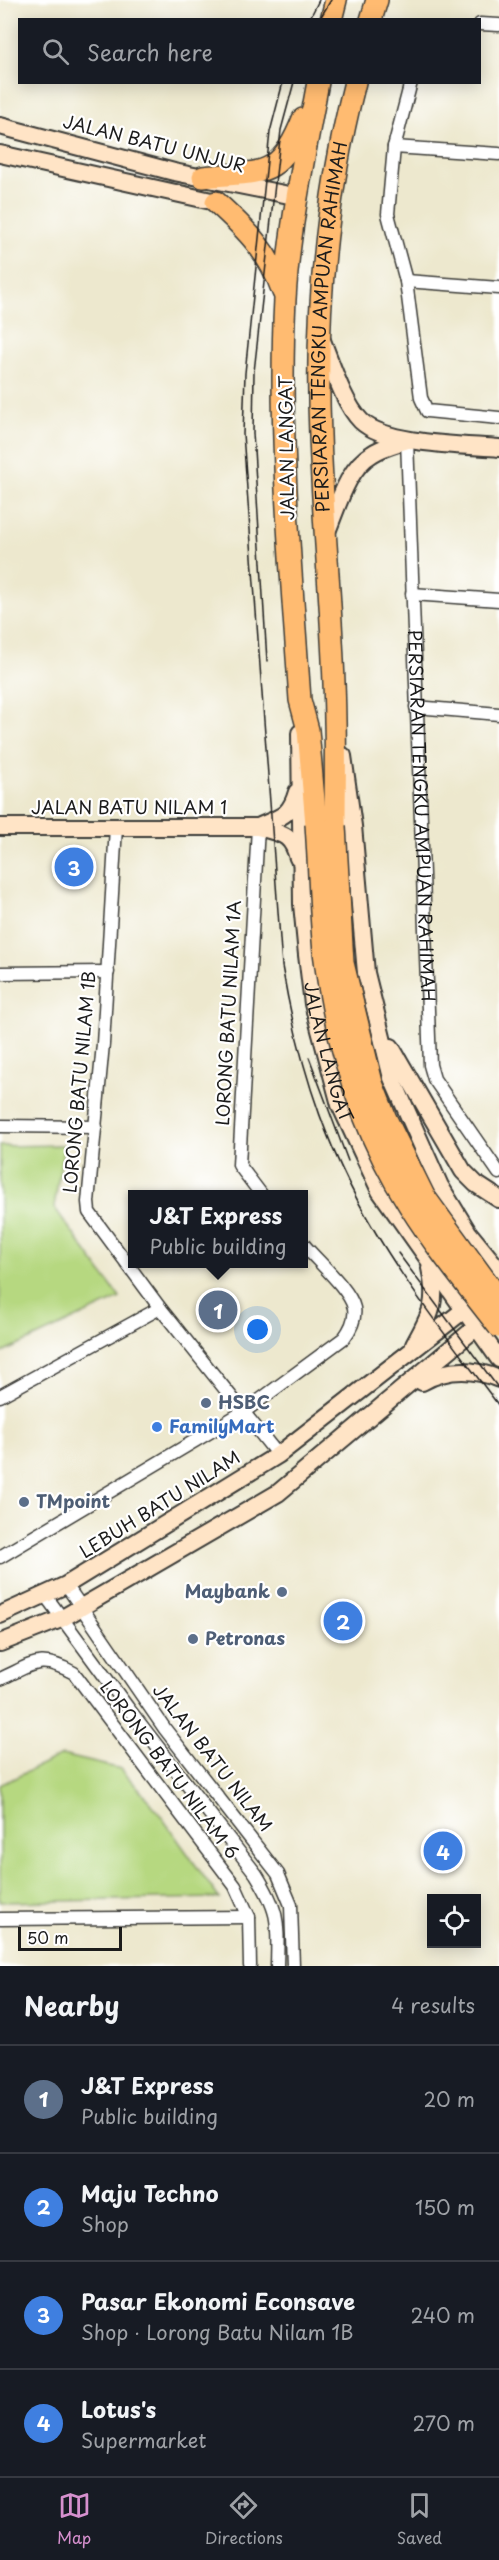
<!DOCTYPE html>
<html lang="en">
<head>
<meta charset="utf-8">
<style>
	body { margin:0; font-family:"Playpen Sans",sans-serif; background:#242831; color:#f1f3f6 }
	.controls { position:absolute; right:18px; bottom:18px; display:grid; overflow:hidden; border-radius:0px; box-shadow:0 3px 15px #0003 }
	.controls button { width:54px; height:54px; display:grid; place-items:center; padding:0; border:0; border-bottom:2px solid #363941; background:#171b24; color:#f1f3f6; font:30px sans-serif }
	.scale { position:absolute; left:18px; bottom:15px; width:104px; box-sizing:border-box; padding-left:6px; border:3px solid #1c1c1c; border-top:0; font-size:16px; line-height:21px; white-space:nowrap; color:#1c1c1c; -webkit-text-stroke:4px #fff; paint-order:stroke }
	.you { position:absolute; left:258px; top:1330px; width:21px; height:21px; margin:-15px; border:4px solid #fff; border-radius:50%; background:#1a73e8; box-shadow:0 0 0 9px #1a73e833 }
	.badge { display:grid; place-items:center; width:39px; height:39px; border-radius:50%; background:#d690ce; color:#fff; font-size:20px; font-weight:700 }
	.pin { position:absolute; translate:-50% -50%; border:3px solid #fff; box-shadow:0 2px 6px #0006 }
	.popup { position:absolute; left:128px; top:1190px; width:180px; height:78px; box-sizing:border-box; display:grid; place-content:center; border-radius:0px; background:#171b24; filter:drop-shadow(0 2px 4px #0005); font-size:20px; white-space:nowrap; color:#9ea1a6 }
	.popup b { font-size:22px; color:#f1f3f6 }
	.popup::after { content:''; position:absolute; left:50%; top:100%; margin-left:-12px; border:12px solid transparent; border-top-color:#171b24 }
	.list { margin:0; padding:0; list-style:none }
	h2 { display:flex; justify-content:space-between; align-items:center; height:78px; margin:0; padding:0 24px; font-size:26px }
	h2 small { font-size:20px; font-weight:400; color:#9ea1a6 }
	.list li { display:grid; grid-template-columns:39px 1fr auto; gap:18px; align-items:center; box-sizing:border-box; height:108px; padding:0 24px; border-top:2px solid #363941 }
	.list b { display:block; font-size:22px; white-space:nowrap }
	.list p { margin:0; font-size:20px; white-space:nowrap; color:#9ea1a6 }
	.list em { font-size:20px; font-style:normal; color:#9ea1a6 }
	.icon { flex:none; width:33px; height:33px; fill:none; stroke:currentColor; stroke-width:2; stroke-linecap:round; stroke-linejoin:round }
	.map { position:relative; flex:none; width:499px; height:1966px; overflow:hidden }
	.search { position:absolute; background:#171b24; box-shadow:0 3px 15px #0003; left:18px; right:18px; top:18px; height:66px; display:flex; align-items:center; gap:15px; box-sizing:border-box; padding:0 21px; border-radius:0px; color:#9ea1a6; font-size:22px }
	.sheet { height:510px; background:#171b24 }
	nav { display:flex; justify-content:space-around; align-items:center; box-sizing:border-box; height:84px; border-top:2px solid #363941; background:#171b24; font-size:16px; color:#9ea1a6 }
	nav a { display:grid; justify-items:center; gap:3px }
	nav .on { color:#d690ce }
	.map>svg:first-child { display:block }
	.green { fill:#b6d880; stroke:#697a4e; stroke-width:1.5 }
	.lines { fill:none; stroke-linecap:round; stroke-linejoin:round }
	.street-casing { stroke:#3b3b37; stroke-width:15 }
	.secondary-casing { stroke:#3b3b37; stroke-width:20 }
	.highway-casing { stroke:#3b3b37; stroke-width:24 }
	.street { stroke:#fff; stroke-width:12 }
	.secondary { stroke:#ffe4c6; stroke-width:16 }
	.highway { stroke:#ffbb71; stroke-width:21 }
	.tram { stroke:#1c1c1c; stroke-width:1.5 }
	.highway-bridge-casing { stroke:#3b3b37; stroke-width:24; stroke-linecap:butt }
	.highway-bridge { stroke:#ffbb71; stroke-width:21 }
	.service-dot { fill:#5c6f8a; stroke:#fff; stroke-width:2 }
	.shop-dot { fill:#3f7fe0; stroke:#fff; stroke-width:2 }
	.labels { text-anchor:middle; stroke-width:4.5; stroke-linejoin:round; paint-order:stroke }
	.street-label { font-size:18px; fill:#1c1c1c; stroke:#fff }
	.service-label { font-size:18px; font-weight:bold; fill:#4e5e75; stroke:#fff; text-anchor:start }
	.shop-label { font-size:18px; font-weight:bold; fill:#366cbe; stroke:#fff; text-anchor:start }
</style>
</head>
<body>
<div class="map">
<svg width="499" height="1966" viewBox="0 0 499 1966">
	<rect width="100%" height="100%" fill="#fff"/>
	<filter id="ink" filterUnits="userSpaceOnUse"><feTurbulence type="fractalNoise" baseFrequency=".0167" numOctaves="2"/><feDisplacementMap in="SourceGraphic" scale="12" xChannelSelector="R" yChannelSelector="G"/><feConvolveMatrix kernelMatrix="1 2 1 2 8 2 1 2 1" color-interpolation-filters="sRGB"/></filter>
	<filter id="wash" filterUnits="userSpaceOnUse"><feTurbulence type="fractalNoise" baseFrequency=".008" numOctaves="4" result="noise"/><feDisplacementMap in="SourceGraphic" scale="24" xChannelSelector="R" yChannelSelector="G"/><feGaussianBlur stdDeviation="1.35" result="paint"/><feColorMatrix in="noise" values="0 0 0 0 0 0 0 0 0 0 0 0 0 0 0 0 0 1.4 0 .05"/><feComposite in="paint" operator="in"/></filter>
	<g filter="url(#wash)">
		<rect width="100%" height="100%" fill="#ede8ce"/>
		<path class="green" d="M64 1145 54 1207 120 1298 0 1354V1146Z
			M62 1755 121 1769 156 1809 219 1898 0 1902V1785Z"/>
	</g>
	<g filter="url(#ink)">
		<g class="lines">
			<g class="street-casing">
				<g id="street">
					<path d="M480 24 499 25"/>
					<path d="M411 82 394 147 388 214 406 281 421 398 427 411 499 418"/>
					<path d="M394 147 499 154"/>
					<path d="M406 281 499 288"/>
					<path id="s1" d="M407 440 430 1065 434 1079 499 1173"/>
					<path d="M412 594 499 600"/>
					<path d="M416 707 499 714"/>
					<path d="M116 827 103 1044 88 1202 89 1212 160 1308 278 1455"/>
					<path d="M258 827 239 1165 261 1194"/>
					<path d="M0 973 108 972"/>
					<path d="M0 1126 96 1127"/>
					<path d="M0 1396 160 1308"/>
					<path d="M0 1557 245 1411 344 1338C350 1330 356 1319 354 1308 350 1289 316 1260 304 1245"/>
					<path d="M66 1585 165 1729 278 1874 291 1905 293 1966"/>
					<path d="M45 1595 128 1708 256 1874C280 1913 278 1922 277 1966"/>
					<path d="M0 1679C34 1664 39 1654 74 1673L235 1886 249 1917 250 1966"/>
					<path d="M0 1919 249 1917"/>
				</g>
			</g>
			<g class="secondary-casing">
				<g id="secondary">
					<path d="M0 126 174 172 299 197"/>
					<path d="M0 154 216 202"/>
					<path d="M321 338C331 362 343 403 361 421 386 445 464 445 499 448"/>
					<path d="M326 534C337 509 347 468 372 454 382 447 396 444 407 440"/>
					<path id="s2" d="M300 733 302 904 307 955 313 1004 340 1105 380 1191 499 1359"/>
					<path d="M343 756 353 826 366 973 392 1078 440 1186 468 1232 499 1270"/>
					<path d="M0 827H258C282 834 291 833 298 858"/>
					<path d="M258 827C280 817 290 817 297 792"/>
					<path d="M391 1047 463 1171 476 1184 499 1199"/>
					<path d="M414 1345C431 1313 438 1304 430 1268"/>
					<path d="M422 1382C447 1368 473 1368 499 1379"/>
					<path d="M0 1615 66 1585 278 1455 464 1310 499 1276"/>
					<path d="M0 1643 61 1619 278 1493 485 1320"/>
				</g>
			</g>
			<g class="highway-casing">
				<g id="highway">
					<path d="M331 20 336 0"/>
					<path d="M371 20 377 0"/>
					<path d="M203 177C262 171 279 180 303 119"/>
					<path d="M216 202C247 230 269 252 283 292"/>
					<path d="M316 824 308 730 300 700C291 567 278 433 285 299 289 227 305 154 318 82"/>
					<path id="s3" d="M335 826C335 791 336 756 335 721 334 625 323 530 320 435 315 318 326 196 355 82"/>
				</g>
			</g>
			<use href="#street" class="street"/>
			<use href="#secondary" class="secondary"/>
			<use href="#highway" class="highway"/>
			<path class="tram" d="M309 20 319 0
				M319 20 331 0
				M283 82 270 132 245 373 243 434 282 966C300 1072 329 1160 387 1251 421 1305 461 1355 499 1406
				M267 661 253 433 254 372 281 130 294 82
				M309 1057 348 1161
				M398 1253 499 1389"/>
			<g class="highway-bridge-casing">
				<path id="highway-bridge" d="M316 824C319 867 320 910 324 952 335 1040 361 1130 409 1205 436 1248 468 1287 499 1327
					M335 826 343 963 372 1083 386 1119 424 1196 499 1299"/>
			</g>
			<use href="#highway-bridge" class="highway-bridge"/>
		</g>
	</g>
	<g class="service-dot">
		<circle cx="206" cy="1403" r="6"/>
		<circle cx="24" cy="1502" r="6"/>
		<circle cx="282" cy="1592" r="6"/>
		<circle cx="193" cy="1639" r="6"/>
	</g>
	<circle class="shop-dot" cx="157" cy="1427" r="6"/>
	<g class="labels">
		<g class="street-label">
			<text transform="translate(154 144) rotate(14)" y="6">JALAN BATU UNJUR</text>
			<text dy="6" stroke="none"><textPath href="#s3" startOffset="500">PERSIARAN TENGKU AMPUAN RAHIMAH</textPath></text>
			<text transform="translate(287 448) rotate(-91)" y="6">JALAN LANGAT</text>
			<text x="129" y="814">JALAN BATU NILAM 1</text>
			<text dy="6" stroke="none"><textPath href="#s1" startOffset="376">PERSIARAN TENGKU AMPUAN RAHIMAH</textPath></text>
			<text transform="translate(229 1013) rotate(-87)" y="6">LORONG BATU NILAM 1A</text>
			<text dy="6" stroke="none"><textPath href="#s2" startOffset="322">JALAN LANGAT</textPath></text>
			<text transform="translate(80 1082) rotate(-85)" y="6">LORONG BATU NILAM 1B</text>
			<text transform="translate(160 1505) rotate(-32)" y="6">LEBUH BATU NILAM</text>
			<text transform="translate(212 1758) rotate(52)" y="6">JALAN BATU NILAM</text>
			<text transform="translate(169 1770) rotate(53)" y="6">LORONG BATU NILAM 6</text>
		</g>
		<g class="service-label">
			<text x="218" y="1409">HSBC</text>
			<text x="36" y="1508">TMpoint</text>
			<text x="270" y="1598" text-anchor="end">Maybank</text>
			<text x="205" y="1645">Petronas</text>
		</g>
		<g class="shop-label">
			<text x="169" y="1433">FamilyMart</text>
		</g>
	</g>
</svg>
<div class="controls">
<button><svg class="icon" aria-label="locate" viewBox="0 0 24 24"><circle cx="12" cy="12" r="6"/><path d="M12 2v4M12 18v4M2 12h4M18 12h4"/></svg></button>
</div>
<div class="scale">50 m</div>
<div class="you"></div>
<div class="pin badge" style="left:218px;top:1310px;background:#5c6f8a">1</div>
<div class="popup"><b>J&amp;T Express</b>Public building</div>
<div class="pin badge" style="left:343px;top:1621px;background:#3f7fe0">2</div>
<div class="pin badge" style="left:74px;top:867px;background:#3f7fe0">3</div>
<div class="pin badge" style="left:443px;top:1851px;background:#3f7fe0">4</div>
<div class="search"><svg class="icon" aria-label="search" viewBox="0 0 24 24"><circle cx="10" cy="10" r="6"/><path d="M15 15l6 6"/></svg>Search here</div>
</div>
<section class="sheet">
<h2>Nearby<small>4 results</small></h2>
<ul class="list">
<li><span class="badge" style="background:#5c6f8a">1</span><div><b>J&amp;T Express</b><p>Public building</p></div><em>20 m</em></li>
<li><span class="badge" style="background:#3f7fe0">2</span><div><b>Maju Techno</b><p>Shop</p></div><em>150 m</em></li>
<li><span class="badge" style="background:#3f7fe0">3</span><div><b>Pasar Ekonomi Econsave</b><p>Shop · Lorong Batu Nilam 1B</p></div><em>240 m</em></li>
<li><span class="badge" style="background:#3f7fe0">4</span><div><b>Lotus's</b><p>Supermarket</p></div><em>270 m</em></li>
</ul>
</section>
<nav>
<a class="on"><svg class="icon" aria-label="map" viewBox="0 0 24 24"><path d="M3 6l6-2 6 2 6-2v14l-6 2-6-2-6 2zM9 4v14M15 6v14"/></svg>Map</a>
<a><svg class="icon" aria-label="directions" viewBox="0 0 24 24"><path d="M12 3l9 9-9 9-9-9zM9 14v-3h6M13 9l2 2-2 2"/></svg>Directions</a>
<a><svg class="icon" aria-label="saved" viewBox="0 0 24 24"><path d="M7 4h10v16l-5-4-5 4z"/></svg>Saved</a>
</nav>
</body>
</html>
